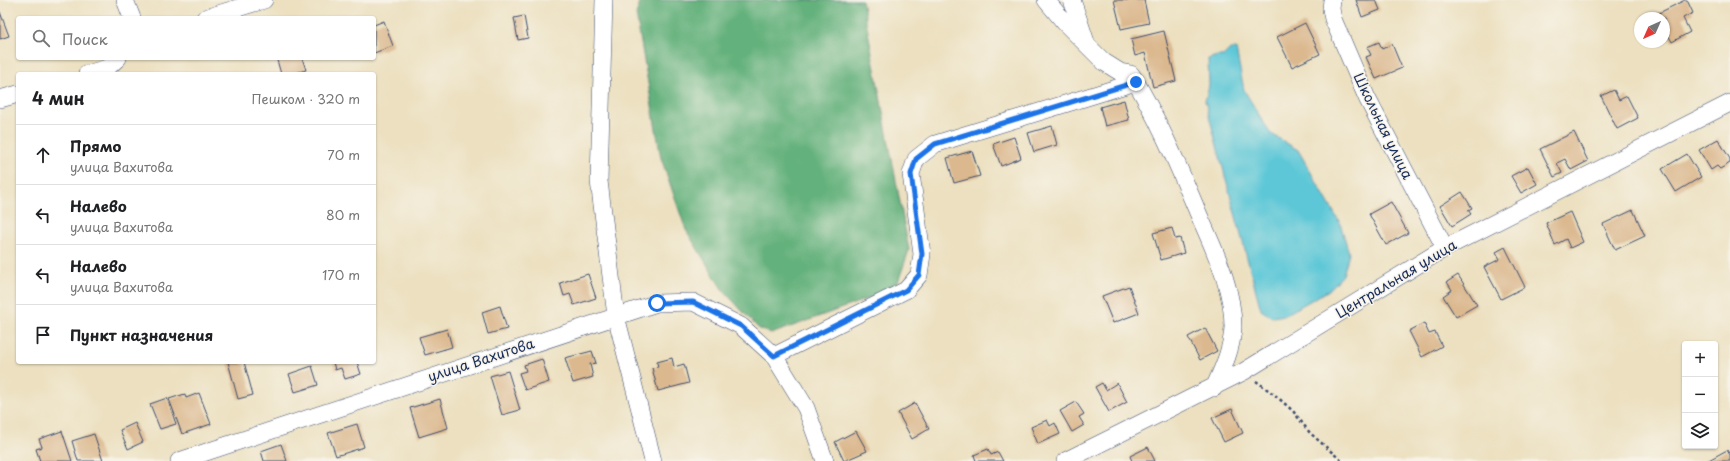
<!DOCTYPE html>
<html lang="ru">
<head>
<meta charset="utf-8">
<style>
	body { margin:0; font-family:"Playpen Sans",sans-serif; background:#f2f2f2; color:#202124 }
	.controls { position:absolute; right:12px; bottom:12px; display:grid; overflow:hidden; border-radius:4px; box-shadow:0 1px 3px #0004 }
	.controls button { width:36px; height:36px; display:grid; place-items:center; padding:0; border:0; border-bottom:1px solid #e0e0e0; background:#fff; color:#202124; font:20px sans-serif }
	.compass { position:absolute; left:1634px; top:12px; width:36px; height:36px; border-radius:50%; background:#fff; box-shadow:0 1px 3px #0004; rotate:225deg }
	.stop { position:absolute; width:12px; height:12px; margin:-9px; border:3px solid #1a73e8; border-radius:50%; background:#fff }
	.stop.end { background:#1a73e8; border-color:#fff; box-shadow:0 1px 4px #0008 }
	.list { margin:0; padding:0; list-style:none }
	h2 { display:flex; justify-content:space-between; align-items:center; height:52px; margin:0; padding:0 16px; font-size:17px }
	h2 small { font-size:13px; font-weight:400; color:#757577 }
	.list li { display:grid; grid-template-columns:26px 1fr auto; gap:12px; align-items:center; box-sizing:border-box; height:60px; padding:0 16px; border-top:1px solid #e0e0e0 }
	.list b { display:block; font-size:15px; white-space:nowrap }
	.list p { margin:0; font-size:13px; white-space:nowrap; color:#757577 }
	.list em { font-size:13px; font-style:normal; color:#757577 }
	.icon { flex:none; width:22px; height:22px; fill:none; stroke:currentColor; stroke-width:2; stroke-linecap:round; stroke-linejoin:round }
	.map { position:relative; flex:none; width:1730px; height:461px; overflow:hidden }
	.search { position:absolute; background:#fff; box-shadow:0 1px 3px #0004; left:16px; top:16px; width:360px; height:44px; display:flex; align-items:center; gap:10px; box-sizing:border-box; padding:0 14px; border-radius:4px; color:#757577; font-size:15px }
	.panel { position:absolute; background:#fff; box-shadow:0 1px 3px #0004; left:16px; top:72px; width:360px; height:292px; border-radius:4px }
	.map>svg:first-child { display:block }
	.forest { fill:#63b17b; stroke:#3f706c }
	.water { fill:#5dc7d7; stroke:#3c7b9a }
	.building { fill:#dbb88e }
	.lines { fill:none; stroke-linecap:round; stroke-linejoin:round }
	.minor-casing { stroke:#3a4a6d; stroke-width:18 }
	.path { stroke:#3a4a6d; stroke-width:2.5; stroke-dasharray:3 3; stroke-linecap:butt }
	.minor { stroke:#fff; stroke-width:17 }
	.route { stroke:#1a73e8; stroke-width:5 }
	.labels { text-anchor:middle; stroke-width:3; stroke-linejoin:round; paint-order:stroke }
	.street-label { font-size:14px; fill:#1b2f5e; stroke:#f7f3e8 }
</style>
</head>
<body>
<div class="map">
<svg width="1730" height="461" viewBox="0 0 1730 461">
	<rect width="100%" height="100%" fill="#f7f3e8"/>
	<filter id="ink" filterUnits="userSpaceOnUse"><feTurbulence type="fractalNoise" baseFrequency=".025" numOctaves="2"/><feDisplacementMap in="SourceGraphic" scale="8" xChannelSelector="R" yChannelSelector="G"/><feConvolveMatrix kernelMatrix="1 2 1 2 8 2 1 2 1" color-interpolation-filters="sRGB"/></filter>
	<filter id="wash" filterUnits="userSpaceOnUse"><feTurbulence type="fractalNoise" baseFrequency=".012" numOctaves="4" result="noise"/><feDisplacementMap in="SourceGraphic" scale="16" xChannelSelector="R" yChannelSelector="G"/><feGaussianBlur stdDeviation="0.9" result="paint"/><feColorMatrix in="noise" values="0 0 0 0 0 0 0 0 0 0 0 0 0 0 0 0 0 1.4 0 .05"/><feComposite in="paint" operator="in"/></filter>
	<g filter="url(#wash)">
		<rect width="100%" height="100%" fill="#ece0c0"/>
		<path class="forest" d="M641 0H862L909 250 898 282 878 295 771 334 758 328 722 289 686 230 661 158 636 14Z"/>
		<path class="water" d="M1230 49H1236L1244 90 1270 133 1298 150 1340 223 1349 253 1343 275 1329 290 1285 315 1272 317 1261 310 1205 101 1209 85 1208 59 1217 56H1223Z"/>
		<g id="blocks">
			<path class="building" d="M1114 0H1144L1149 23 1121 29Z
				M1356 0H1376L1380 10 1362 17Z
				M1685 0H1687L1693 13 1683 18 1690 32 1672 42 1664 27V18H1659L1657 14Z
				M0 12 9 36 0 39Z
				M524 16 528 38 518 40 514 18Z
				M384 21 393 46 374 53V25Z
				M1305 23 1320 54 1292 67 1277 37Z
				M1164 31 1176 81 1153 87 1145 53 1135 56 1131 39Z
				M1379 42 1382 49 1392 44 1402 68 1376 79 1366 57 1371 55 1367 47Z
				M283 58H302L306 70 292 74H281L277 60Z
				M1614 90 1619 100 1627 96 1638 118 1617 129 1601 96Z
				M1124 100 1129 120 1105 126 1100 107Z
				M1052 126 1057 145 1034 152 1028 133Z
				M1574 132 1588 161 1571 170 1565 159 1557 163 1562 173 1554 177 1540 149Z
				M1014 137 1021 158 1001 166 993 144Z
				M1718 139 1730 159V163L1720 169 1717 166 1711 170 1699 150Z
				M972 151 980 176 954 183 947 158Z
				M1687 154 1701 177 1676 192 1662 169Z
				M1528 167 1537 184 1521 193 1511 176Z
				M1462 192 1472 208 1468 210 1471 214 1452 226 1440 206Z
				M1391 202 1408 233 1386 245 1369 214Z
				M1633 210 1645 236 1615 250 1603 224Z
				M1570 212 1583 242 1570 248 1566 239 1555 245 1546 223Z
				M1172 228 1175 239 1180 238 1184 253 1161 260 1153 233Z
				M1505 247 1525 287 1501 299 1484 267 1500 259 1496 252Z
				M588 274 596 298 574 305 570 294 564 296 560 283Z
				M1458 275 1477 305 1456 317 1443 296 1452 290 1447 282Z
				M1129 286 1139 313 1113 323 1102 296Z
				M500 306 507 329 488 334 482 312Z
				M1424 323 1429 334 1435 332 1442 346 1422 357 1409 331Z
				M1205 328 1217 351 1200 360 1188 337Z
				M447 329 452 347 425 355 419 337Z
				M592 351 596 363 590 364 593 377 573 383 565 358Z
				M672 358 674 367 684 364 689 383 658 391 652 368 658 367 657 362Z
				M542 359 549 382 525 390 519 373 526 371 524 365Z
				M228 362H244L253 395 238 399Z
				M333 362H357L361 374 345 379 341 368 335 370Z
				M312 366 318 385 295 392 289 374Z
				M508 371 520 410 502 415 490 376Z
				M1102 383 1106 390 1117 383 1127 402 1109 412 1095 387Z
				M199 393 211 424 182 434 169 399 185 394 186 398Z
				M167 398 176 424 160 429 150 404Z
				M440 399 448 428 419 437 410 408Z
				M1076 402 1084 414 1079 417 1084 425 1072 432 1060 411Z
				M915 403 929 429 912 439 898 413Z
				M1232 409 1243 433 1224 442 1212 418Z
				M1047 420 1050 426 1055 423 1060 434 1038 444 1031 427Z
				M135 423 143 442 128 449 120 430Z
				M357 424 364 447 336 456 328 433Z
				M62 431 72 461H40L36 449 42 447 39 439Z
				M856 431 867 451 844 461 835 442Z
				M94 434 103 461H78L72 441Z
				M281 444 287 461H264L261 451Z
				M1148 447 1155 461H1132L1130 456Z
				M988 449 991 455 998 452 1003 461H976L974 455Z
				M1727 450 1730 455V461H1707Z"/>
		</g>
	</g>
	<g filter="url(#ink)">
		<use href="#blocks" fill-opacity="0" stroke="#3a4a6d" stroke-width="1"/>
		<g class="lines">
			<g class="minor-casing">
				<path id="minor" d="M125 0 132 18
					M604 0 599 181 616 316 653 461
					M1046 0 1065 23 1104 62 1120 72 1131 74C1157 116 1177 163 1196 208 1212 246 1233 285 1233 327 1232 349 1223 368 1214 388
					M1072 0 1086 42
					M1332 0 1331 9 1333 19 1367 98 1445 248
					M205 18 264 0
					M87 74 107 68 118 58
					M0 99 18 94
					M774 356 906 290 919 275 922 254 911 174 916 159 935 144 1136 82
					M179 461 657 303 693 302 741 326 774 356 806 408 825 461
					M1065 461 1243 372 1445 248 1730 103"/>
			</g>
			<path class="path" d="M1256 381 1275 395 1293 411 1310 433 1342 461"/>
			<use href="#minor" class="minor"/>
		</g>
	</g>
	<g class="lines" filter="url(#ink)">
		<path class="route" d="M657 303 693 302 741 326 774 356 906 290 919 275 922 254 911 174 916 159 935 144 1136 82"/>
	</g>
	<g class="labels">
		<g class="street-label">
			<text transform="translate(1383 126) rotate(64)" y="5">Школьная улица</text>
			<text transform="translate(1396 279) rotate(-31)" y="5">Центральная улица</text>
			<text transform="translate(481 360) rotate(-18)" y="5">улица Вахитова</text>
		</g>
	</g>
</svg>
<div class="controls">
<button>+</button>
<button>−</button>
<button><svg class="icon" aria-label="layers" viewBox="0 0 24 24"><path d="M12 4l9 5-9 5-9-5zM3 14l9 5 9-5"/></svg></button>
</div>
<svg class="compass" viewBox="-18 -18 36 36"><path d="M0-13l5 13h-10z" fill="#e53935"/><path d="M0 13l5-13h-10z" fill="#757577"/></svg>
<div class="stop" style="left:657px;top:303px"></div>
<div class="stop end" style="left:1136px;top:82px"></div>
<div class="search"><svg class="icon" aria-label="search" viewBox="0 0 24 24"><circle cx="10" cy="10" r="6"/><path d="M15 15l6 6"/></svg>Поиск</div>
<section class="panel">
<h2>4 мин<small>Пешком · 320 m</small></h2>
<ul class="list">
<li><svg class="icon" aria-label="ahead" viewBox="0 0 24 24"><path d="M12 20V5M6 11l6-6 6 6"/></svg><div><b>Прямо</b><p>улица Вахитова</p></div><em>70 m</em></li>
<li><svg class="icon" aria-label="left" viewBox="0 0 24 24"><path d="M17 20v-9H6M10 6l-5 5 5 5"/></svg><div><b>Налево</b><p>улица Вахитова</p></div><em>80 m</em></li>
<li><svg class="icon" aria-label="left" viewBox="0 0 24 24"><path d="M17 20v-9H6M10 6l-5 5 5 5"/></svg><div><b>Налево</b><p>улица Вахитова</p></div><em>170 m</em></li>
<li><svg class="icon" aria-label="arrive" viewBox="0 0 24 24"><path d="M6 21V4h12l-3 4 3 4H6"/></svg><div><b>Пункт назначения</b></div></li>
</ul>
</section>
</div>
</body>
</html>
